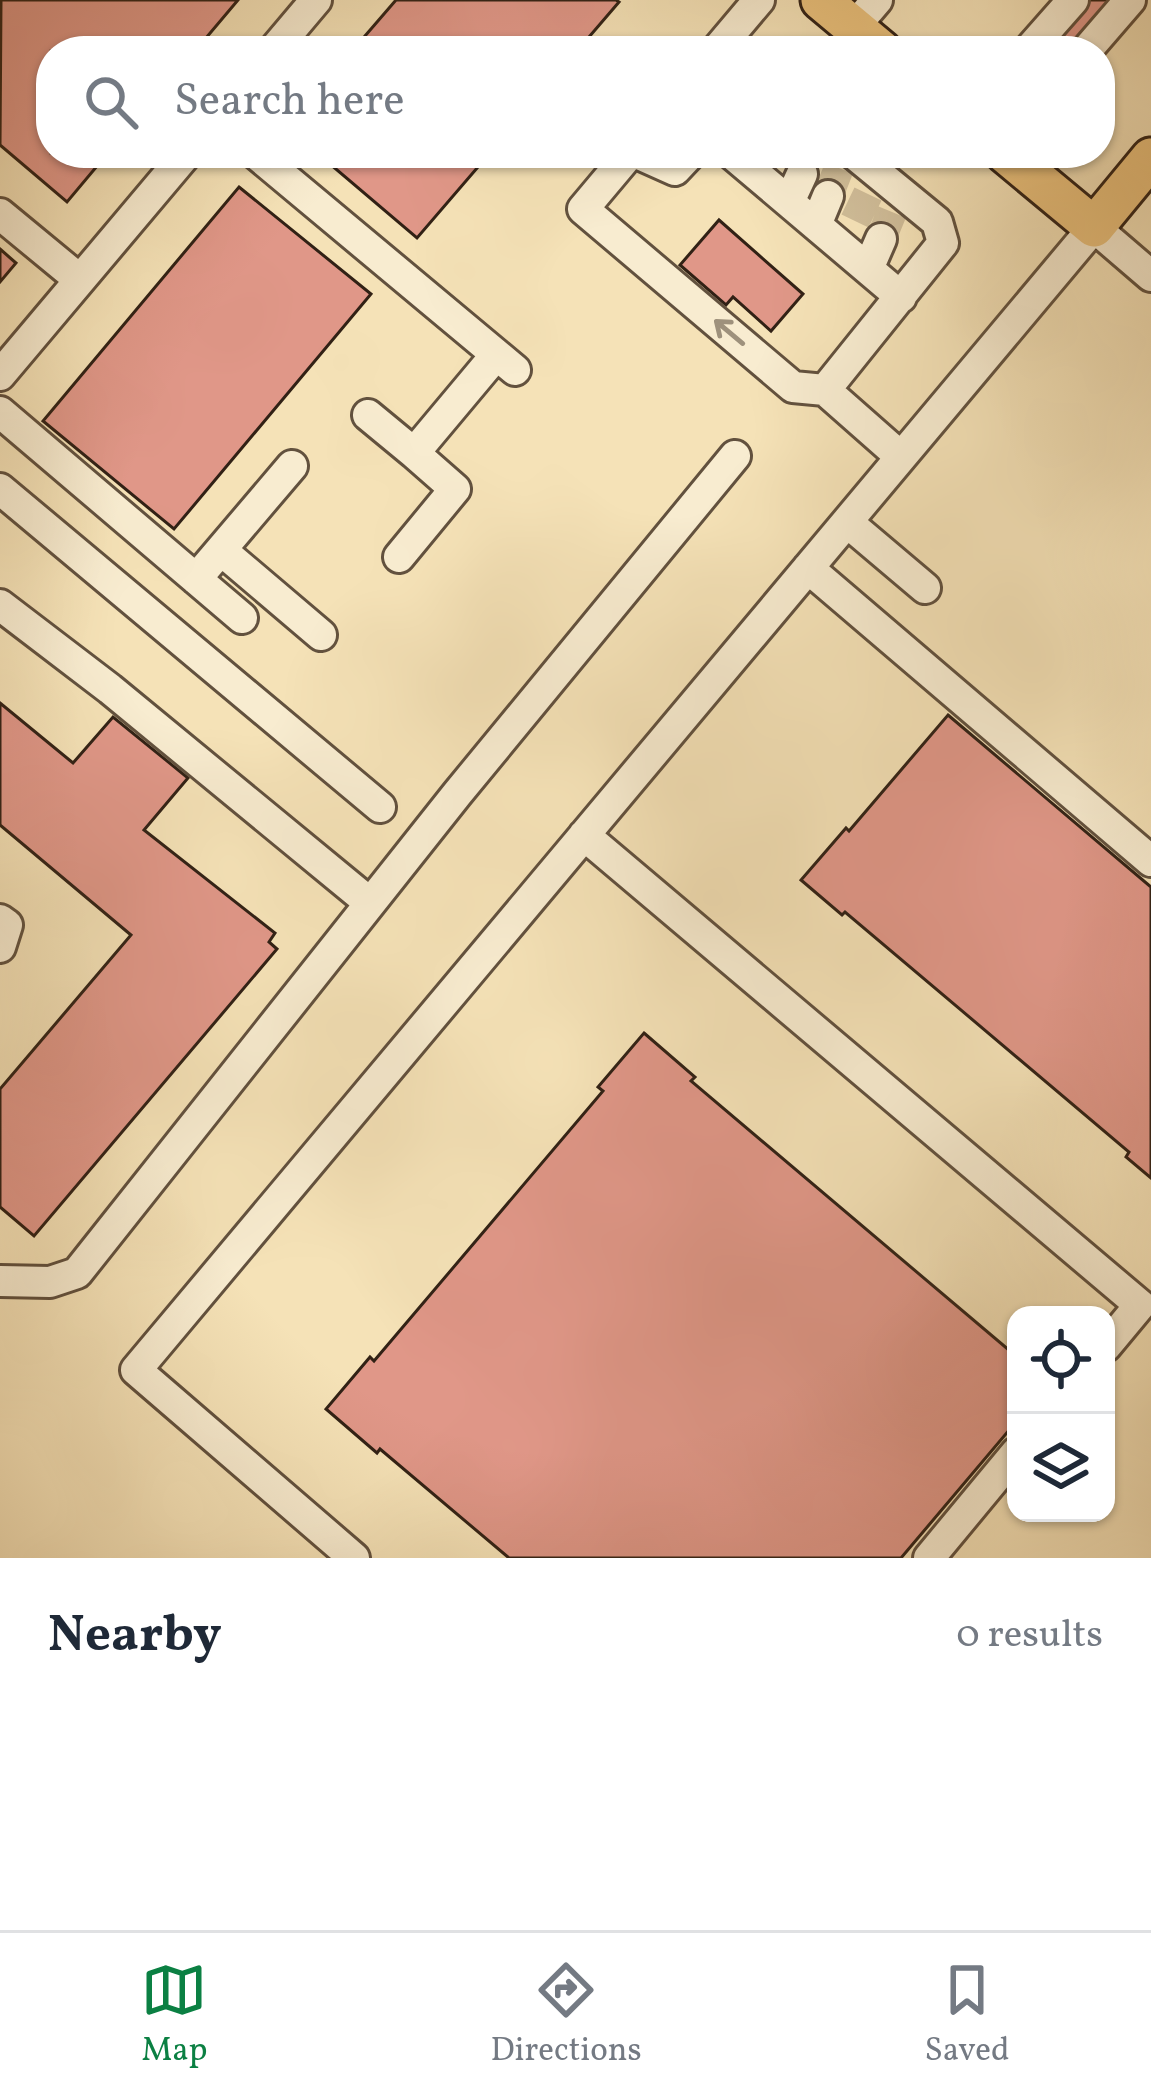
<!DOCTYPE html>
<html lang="en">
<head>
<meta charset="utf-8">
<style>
	body { margin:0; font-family:Vollkorn,serif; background:#f6f6f7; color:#1f2937 }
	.controls { position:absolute; right:36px; bottom:36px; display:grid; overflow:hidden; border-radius:24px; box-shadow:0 3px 9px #0004 }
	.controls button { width:108px; height:108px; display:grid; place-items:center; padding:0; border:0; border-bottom:3px solid #e0e1e3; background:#fff; color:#1f2937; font:60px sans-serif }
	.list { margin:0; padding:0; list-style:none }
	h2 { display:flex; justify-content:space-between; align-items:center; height:156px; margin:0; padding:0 48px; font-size:51px }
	h2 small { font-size:39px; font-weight:400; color:#747a83 }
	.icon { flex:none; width:66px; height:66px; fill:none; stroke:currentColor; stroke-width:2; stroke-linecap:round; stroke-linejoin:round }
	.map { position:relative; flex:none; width:1151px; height:1558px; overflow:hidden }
	.search { position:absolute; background:#fff; box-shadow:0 3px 9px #0004; left:36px; right:36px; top:36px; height:132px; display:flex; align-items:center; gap:30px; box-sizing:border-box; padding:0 42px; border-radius:48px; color:#747a83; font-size:45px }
	.sheet { height:372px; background:#fff }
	nav { display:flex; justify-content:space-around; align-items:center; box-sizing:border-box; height:168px; border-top:3px solid #e0e1e3; background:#fff; font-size:33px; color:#747a83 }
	nav a { display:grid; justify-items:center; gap:6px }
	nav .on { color:#0b8043 }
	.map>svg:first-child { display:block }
	.building { fill:#e09788; stroke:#312115; stroke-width:3 }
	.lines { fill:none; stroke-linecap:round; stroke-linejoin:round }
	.minor-tunnel { stroke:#cebb97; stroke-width:30; stroke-dasharray:30 15; stroke-linecap:butt }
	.minor-casing { stroke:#62513e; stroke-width:36 }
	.major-casing { stroke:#312115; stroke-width:45 }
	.minor { stroke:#f8ecd0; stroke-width:30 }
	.major { stroke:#eac17c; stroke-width:39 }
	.oneway { stroke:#9e917c }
</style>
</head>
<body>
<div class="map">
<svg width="1151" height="1558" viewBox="0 0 1151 1558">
	<rect width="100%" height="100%" fill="#f5e2b7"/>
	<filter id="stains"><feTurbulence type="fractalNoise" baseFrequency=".00167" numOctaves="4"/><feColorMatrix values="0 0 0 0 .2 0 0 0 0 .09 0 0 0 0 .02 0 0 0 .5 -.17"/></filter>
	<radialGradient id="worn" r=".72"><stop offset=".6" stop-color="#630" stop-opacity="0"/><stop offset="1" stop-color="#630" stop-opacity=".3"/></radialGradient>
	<path class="building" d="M238 0 195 51H51V153H108L67 202 0 145 1 0Z
		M396 0H616L619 2 577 51H352Z
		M1084 0H1121L1077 51H1039Z
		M317 153H490L417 238Z
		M239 187 371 294 174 529 43 421Z
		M719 220 803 294 771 331 733 297 726 305 680 265Z
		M0 249 16 263 0 282Z
		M0 703 73 763 113 717 188 778 144 830 275 933 269 942 277 949 34 1236 0 1207V1089L131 935 0 825Z
		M948 715 1151 887V1178L1126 1157 1129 1152 845 912 842 915 801 880 846 828 849 831Z
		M644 1033 695 1077 691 1081 1016 1356V1422L901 1558H509L380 1449 377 1453 326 1409 370 1357 374 1361 603 1091 598 1087Z"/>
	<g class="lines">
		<path class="minor-tunnel" d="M828 196 839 168
			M855 221 868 194
			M881 239 892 212"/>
		<g class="minor-casing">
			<path id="minor" d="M854 27 877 0
				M273 51 316 0
				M716 51 759 0
				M1028 51 1073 0
				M1086 51 1130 0
				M255 153 515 370
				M630 153 583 209 793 387 825 390 901 457
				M637 153 675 170 691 153
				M731 153 901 297
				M789 202 802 174
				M0 214 80 280
				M816 225 828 196
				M868 269 881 239
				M0 375 187 153
				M825 390 943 243 937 222 853 153
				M0 412 242 618
				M368 415 414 453 496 355
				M0 489 380 807
				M847 522 925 588
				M221 550 321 635
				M399 557 455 489 414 453
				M808 568 1151 861
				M196 579 292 466
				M0 605 110 689 370 903
				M584 835 1140 1305 1106 1346
				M0 920 7 925 0 947
				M0 1281 50 1282 77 1273 457 794 735 456
				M354 1558 136 1370 1094 227 1151 276
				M929 1558 1016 1453"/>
		</g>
		<g class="major-casing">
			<path id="major" d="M821 0 882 51
				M1005 153 1094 227 1151 158"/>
		</g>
		<use href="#minor" class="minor"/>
		<use href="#major" class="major"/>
	</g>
	<defs><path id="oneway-shaft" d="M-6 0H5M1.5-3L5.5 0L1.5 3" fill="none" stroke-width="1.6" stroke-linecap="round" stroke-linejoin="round" transform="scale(3)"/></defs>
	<use class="oneway" href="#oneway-shaft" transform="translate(729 332) rotate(-140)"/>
	<rect width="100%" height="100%" filter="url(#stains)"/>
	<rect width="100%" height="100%" fill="url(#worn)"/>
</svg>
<div class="controls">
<button><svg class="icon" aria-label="locate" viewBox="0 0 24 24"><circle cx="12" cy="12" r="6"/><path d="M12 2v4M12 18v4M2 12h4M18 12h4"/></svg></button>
<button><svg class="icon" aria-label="layers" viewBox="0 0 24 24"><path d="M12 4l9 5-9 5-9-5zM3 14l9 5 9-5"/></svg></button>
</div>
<div class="search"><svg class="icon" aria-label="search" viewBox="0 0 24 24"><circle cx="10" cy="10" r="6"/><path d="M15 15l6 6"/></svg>Search here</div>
</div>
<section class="sheet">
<h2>Nearby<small>0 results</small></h2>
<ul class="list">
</ul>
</section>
<nav>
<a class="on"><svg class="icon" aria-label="map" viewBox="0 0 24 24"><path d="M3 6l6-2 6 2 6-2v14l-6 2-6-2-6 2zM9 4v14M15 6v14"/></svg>Map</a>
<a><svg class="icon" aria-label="directions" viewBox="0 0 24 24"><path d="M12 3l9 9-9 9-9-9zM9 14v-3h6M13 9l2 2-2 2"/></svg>Directions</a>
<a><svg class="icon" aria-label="saved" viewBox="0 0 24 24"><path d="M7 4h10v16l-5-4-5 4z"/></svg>Saved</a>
</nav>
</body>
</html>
